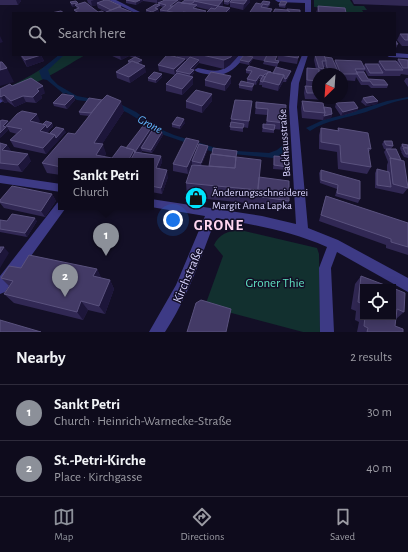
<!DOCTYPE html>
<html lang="en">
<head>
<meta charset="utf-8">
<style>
	body { margin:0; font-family:"Alegreya Sans",sans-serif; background:#171425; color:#f1f3f6 }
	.controls { position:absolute; right:12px; bottom:12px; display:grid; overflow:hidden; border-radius:0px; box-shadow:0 2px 10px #0003 }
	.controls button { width:36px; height:36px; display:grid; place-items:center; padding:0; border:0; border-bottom:1px solid #2e2b3b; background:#0e0b1c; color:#f1f3f6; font:20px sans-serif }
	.compass { position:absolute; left:312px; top:68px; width:36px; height:36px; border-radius:50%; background:#0e0b1c; box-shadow:0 2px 10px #0003; rotate:205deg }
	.you { position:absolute; left:173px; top:220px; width:14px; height:14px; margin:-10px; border:3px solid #fff; border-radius:50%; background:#1a73e8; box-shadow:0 0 0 6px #1a73e833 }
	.badge { display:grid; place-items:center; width:26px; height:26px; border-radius:50%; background:#8c9099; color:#fff; font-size:13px; font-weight:700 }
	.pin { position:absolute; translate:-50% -33px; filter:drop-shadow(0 1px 2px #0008) }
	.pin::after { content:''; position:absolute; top:21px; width:14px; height:12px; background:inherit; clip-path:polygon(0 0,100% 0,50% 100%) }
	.popup { position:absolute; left:58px; top:158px; width:96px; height:52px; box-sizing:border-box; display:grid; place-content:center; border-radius:0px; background:#0e0b1c; filter:drop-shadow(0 1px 3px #0005); font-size:13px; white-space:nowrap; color:#9b9ba3 }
	.popup b { font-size:15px; color:#f1f3f6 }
	.popup::after { content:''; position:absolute; left:50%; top:100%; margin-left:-8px; border:8px solid transparent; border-top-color:#0e0b1c }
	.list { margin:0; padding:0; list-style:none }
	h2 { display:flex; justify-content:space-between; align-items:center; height:52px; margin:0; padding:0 16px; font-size:17px }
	h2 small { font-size:13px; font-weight:400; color:#9b9ba3 }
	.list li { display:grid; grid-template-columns:26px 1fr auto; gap:12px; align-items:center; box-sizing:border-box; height:56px; padding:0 16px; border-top:1px solid #2e2b3b }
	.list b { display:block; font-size:15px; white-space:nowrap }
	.list p { margin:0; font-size:13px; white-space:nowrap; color:#9b9ba3 }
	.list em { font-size:13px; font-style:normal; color:#9b9ba3 }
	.icon { flex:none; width:22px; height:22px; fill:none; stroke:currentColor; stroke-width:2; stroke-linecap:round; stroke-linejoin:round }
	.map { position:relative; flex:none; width:408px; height:332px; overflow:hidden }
	.search { position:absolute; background:#0e0b1c; box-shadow:0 2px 10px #0003; left:12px; right:12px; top:12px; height:44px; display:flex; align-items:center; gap:10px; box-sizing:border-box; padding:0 14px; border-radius:0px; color:#9b9ba3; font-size:15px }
	.sheet { height:164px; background:#0e0b1c }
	nav { display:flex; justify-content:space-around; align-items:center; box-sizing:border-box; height:56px; border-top:1px solid #2e2b3b; background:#0e0b1c; font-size:11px; color:#9b9ba3 }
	nav a { display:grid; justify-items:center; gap:2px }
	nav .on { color:#8c9099 }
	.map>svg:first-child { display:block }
	.green { fill:#12302f }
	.water { fill:#0c2248 }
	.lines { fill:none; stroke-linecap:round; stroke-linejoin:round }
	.minor { fill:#3d3a85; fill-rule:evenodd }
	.wall { fill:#312854; fill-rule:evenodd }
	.shaded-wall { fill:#1d163a }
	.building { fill:#433a66; stroke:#5a527e }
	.labels { text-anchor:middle; stroke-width:3; stroke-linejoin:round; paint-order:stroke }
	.street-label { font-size:11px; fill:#d9d4ff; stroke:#130f26 }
	.poi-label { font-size:11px; fill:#d9d4ff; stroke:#130f26; text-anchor:start }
	.water-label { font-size:12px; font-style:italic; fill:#62b6ff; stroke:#130f26 }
	.near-street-label { font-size:13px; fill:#d9d4ff; stroke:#130f26 }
	.near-park-label { font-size:13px; fill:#5fe0c0; stroke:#130f26 }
	.district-label { font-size:15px; font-weight:bold; letter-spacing:1px; fill:#ffd6f0; stroke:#130f26 }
</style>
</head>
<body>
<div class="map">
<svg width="408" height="332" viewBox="0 0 408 332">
	<rect width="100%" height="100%" fill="#130f26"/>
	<path class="green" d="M314 0H350L354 6H364L367 10H362L364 13 340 12 339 9 314 7Z
		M59 55H85C59 70 30 91 0 91 23 80 40 72 59 55Z
		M240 230 317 248 319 254 320 332H303L205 306 223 256 214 245C219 234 228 231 240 230Z"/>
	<path class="water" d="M59 55H64L48 70 51 78 58 85 77 96 120 104 136 112 160 129 174 135 213 147 222 150 269 153 277 150 287 142 288 152 273 158 213 152 164 135 128 113 111 105 77 100 66 93 64 94 47 80 42 79 39 71Z
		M408 97V99C393 101 380 107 366 112 347 118 326 120 310 131L306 128 323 120 339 116 387 101Z"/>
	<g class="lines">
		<path class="minor" d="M109 0H116L142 13H135Z
			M275 0H311V13H305V3L278 2Z
			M395 53 408 54V58L389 57 386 55H395Z
			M239 55H246C235 70 225 78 206 74 202 73 198 73 194 70L198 68C220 73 224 72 239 55Z
			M302 55H308L299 83 297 107 308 228 338 240 408 278V292L337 252 331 268 334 332H320L319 268 327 247C290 231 255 225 216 218 201 257 188 297 165 332H149L176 285 205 216 151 207H150H151V199L262 216 296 224 289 107 291 83Z
			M0 98 5 100 0 103Z
			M0 175 61 184V192L0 183Z
			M61 201V207H66L65 209 5 292 0 294V276L57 203Z"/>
	</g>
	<path class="wall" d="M0 0H21V1L18 5H0Z
		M87 0H102V1L121 6 122 8 134 13H106V12L98 8 97 5 92 6 88 3Z
		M126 0H162L157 3 143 1 136 5 126 3Z
		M182 0 178 3H181L185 0H223V6L222 7 230 12 233 13H163L160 12V10L163 7 160 6V8L158 9 159 12 156 13H146V10L158 5V3ZM197 7 209 10 206 13 197 9Z
		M226 0H231V1L232 0H250V2L243 10 230 7V3L228 5 224 4V1Z
		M352 0H408V6L354 4Z
		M70 2 78 4 98 12 105 13H76L74 10 77 9 76 6 73 7 71 5Z
		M270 2V5L267 8 262 7 272 9 271 13H250V12L261 4Z
		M279 5H286L285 8 279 7Z
		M318 6 346 13H316Z
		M400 34H408V46H402L397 40Z
		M395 40 398 44 395 50Z
		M20 55H41L44 61 27 67Z
		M110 55H142L137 58 142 63 140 64 146 72 130 83 117 78 116 72 128 64V61L134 58 129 56 121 60Z
		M177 55H239L230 65 224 69 199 63 193 70 194 73 191 77H193V84L182 95 166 91V84L175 75 159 71 158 65 177 57ZM177 57 187 60 185 62Z
		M244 55H272L276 59V60L277 61 278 55H299L297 64 279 61 277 67 263 64 264 61 253 59 249 65 240 63V60Z
		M315 55H324L325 57 334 63 335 60 364 66 365 64H378L379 61 397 62 398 59 408 60V75L401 74 400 76H368L365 70 364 72 368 79 388 85 387 88H371L368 85H361L356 77 355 81 342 80V74H327L325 67H323V72L318 74V98H333L332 100 305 99 304 93 305 86 310 87 306 86V74L307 68 316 69 314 60Z
		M246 70 273 73 290 74 286 82H283L278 91 262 87V85H259L260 81 261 79H259L256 85 254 84 252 91 239 88V85L247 82V79L250 74 246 73Z
		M231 76V83L225 91 205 86V80Z
		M162 77 156 83 148 81V78Z
		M406 78H408V87L404 81Z
		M12 86 45 93 41 95 42 98 36 103 26 102 15 107 8 102 5 103 0 99V89Z
		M212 94V101L202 113 186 108V101Z
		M74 96 75 100 67 109 54 106 53 103Z
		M363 98 378 101 377 104 366 106 361 102Z
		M252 101 248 128 243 127V132L230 130 231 119Z
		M302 101 324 107 332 114 331 118 323 120 302 118 301 108Z
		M256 102 286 105 285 123 284 130 274 129V133L262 132 263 124H266L267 115 255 114Z
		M336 103 358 108 357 111 341 116 335 107Z
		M124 111 102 144 106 154 104 157 112 158 126 148 151 128 152 132H162L163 135 152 153 142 151 141 153 161 156 162 162 159 169 168 177 162 194 151 192V161H61V175L47 173 42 163 75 134 89 116 80 115 79 112Z
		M8 121 9 123 40 121 38 123 43 124 52 123 53 126 47 133H50L66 132 46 154 14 147 10 140 17 134 10 132 7 127V128L8 130 0 138Z
		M185 123 180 129 172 127V124Z
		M321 128 337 131 338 128 371 149 368 153 371 167 367 174 338 169 337 152 319 149V135Z
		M199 141V144L208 146V149L201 166H209L236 157 259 177 289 201 287 207 256 203V204L187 197 186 183 194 165 192 164 188 174 173 171V164Z
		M384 141 393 146 391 149 408 188 403 194 375 188V173L377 169 387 172V165L388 162 384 152 386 149H384L382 144Z
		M0 143 7 145 11 151 31 161 22 172 0 169Z
		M402 144 408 145V158L404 157 401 152 402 151H401L400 148Z
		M274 156 288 167 287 170 273 169Z
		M321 170 360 199 358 203 335 196 337 189 320 183 319 173Z
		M52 194 56 201 45 217 4 208 0 203V200Z
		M326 196 408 223V207V255L386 248V245L319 221 324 202Z
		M0 220 7 221H37L27 237 0 232Z
		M21 268 97 269 101 278 110 280 114 289 105 314 88 310 83 320 14 303 4 294 9 286 1 278Z
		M361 276 363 287V317H393V288L404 312 396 319 395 326 403 332H357L359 322 355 320 356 311 351 309 355 284Z"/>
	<path class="shaded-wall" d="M16 0H21V1L18 5Z
		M94 0H102L103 3H97V5L92 6 91 1Z
		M138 0H143V1L136 5V2Z
		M157 0H162L157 3Z
		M178 0H182L171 8 170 6Z
		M223 0V6L216 13 218 6Z
		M247 0H250V2L243 10 244 4Z
		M78 3 79 6 75 5 76 6 73 7 72 4Z
		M160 5V8L158 9 159 12 156 13H153L152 12 155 8Z
		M197 5V11L193 8Z
		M230 8V13H226V12Z
		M0 36 3 42 0 43Z
		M41 55 44 61 27 67 25 60Z
		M120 55H128L129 56 121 60Z
		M136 55H142L136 59Z
		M232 55H239L230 65 224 69V60Z
		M253 57 252 60 249 65V62Z
		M185 59V65L176 71V74L175 75 174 69Z
		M142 60V63L135 67V64Z
		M199 60V63L190 72V69Z
		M145 66 146 72 130 83 129 77Z
		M7 68 14 82 0 86V70Z
		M194 70V73L190 78V74Z
		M291 71 290 74 286 82V79Z
		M162 74V77L156 83V80Z
		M260 75 259 79 256 85V81Z
		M284 75 283 82 278 91 279 85Z
		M231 76V83L225 91V85Z
		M193 77V84L182 95V89Z
		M43 86 45 93 41 95 42 98 36 103 33 97 37 89Z
		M212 94V101L202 113V106Z
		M4 95 8 102 5 103 1 97Z
		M23 96 26 102 15 107 11 101Z
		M74 96 75 100 67 109 65 105Z
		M121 101 124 111 97 152 94 143Z
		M378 101 377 104 366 106 367 103Z
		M358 108 357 111 341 116 343 112Z
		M37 114 40 121 33 128 30 121Z
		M332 114 331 118 323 120 324 116Z
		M184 119 185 123 180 129V126Z
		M8 121 10 124 6 126 8 130 0 138V133L3 126Z
		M52 123 53 126 43 137 40 131 46 125Z
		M151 128 152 135 141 148 142 151 137 158 135 152Z
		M64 129 66 132 58 141 56 138Z
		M162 132 163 135 152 153 151 150Z
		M55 135 58 141 46 154 43 148Z
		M199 141V147L192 161V164L188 174 187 167Z
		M103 144 106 154 101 161 96 155Z
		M7 145 11 151 2 150Z
		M208 146V149L201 166V163Z
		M134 150 135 161H128Z
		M28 154 31 161 22 172 18 165Z
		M161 156 162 162 157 175 156 168Z
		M167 170 168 177 162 194 161 188Z
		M52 194 56 201 45 217 41 211Z
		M35 218 37 221 27 237 25 233Z
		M4 247 9 253 0 268V253Z
		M97 269 102 279 93 276Z
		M110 280 114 289 105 314 99 306Z
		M81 301 88 310 83 320 77 312Z"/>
	<path class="building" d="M105 0H108L121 6 111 10 97 3Z
		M126 0H140L136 2Z
		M165 0H178L170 6H173L167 11 160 10 166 5 158 3Z
		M185 0H195L194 1V2L191 4 181 3Z
		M195 0H223L218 6 194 1Z
		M226 0H230L228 2 224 1Z
		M232 0H247L244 4 230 2Z
		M76 1 78 3 72 4 70 2Z
		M263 1 270 2 268 5 263 4 261 7 272 9 270 12 269 13H253L250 12 256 3 261 4Z
		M281 1 287 2 285 5H279Z
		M85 2 98 12 102 11 105 13H79L74 10 79 8 75 5Z
		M178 2 197 5 193 8 206 11 203 13H190L183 12 182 13H176L167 11Z
		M156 4 160 5 155 8 158 9 152 12 146 10Z
		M218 6 230 8 226 12 228 13H206L211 8 215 9Z
		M318 6 345 8 346 13H319Z
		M119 7 134 13H108L106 12Z
		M275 9 287 10 290 12V13H273Z
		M287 9 300 10V13H290V12L287 10Z
		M61 11 64 13H51Z
		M400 34H408V40H405Z
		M395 40 398 44H395Z
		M21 55H41L25 60Z
		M167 55H168L185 59 174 69 158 65Z
		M202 55H232L231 57 224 60Z
		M244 55 253 57 249 62 240 60Z
		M267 55 277 56 275 60 279 61 278 63 264 61Z
		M280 55H299L298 58Z
		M315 55H324L326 61H322L324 69 319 68Z
		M135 57 142 60 137 63 132 61 130 62 128 61Z
		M190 57 199 60 190 69 194 70 190 74 176 71Z
		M325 57 332 58 339 74H329L326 64V61Z
		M398 59 408 60V68H403Z
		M335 60 361 61 365 69H355L358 74H341Z
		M132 61 145 66 129 77 116 72Z
		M379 61H396L403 70H385Z
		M0 62H2L7 68 0 70Z
		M365 64H378L383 73H370Z
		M249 66 271 72H268L267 74H265L263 76 260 75 256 81 247 79 252 71 246 70Z
		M276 67 291 71 286 79 284 78V75L273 73Z
		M307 68 319 69V74H318V81L307 80Z
		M319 71 323 72V74H319Z
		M154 72 162 74 156 80 148 78Z
		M211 72 231 76 225 85 205 80Z
		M268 72 284 75 279 85 263 81Z
		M356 72H364L368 79 384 80 388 85H373L370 81H362Z
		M177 73 193 77 182 89 166 84Z
		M263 76 265 77 263 82 260 81Z
		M31 78 43 86 37 89 39 91 33 97 23 96 11 101 4 95 1 97 0 96V89L10 84 12 86Z
		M241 81 254 84 252 87 239 85Z
		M313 84H318V87H313Z
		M305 86 318 87V93H307Z
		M196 90 212 94 202 106 186 101Z
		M62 94 74 96 65 105 53 103Z
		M107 95 109 96 121 101 94 143 103 144 96 155 112 158 121 146 134 150 128 161H61V167L42 163 68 133 75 134 100 102Z
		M373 96 378 101 367 103 363 98Z
		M89 98 102 100 91 113 79 112Z
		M235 100 252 101 249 121 231 119Z
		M302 101 323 103 325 113 304 111Z
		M256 102 286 105 285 123 267 121 268 109 256 108Z
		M354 102 358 108 343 112 336 103Z
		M324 107 331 108 332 114 324 116 325 113Z
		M22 111 37 114 30 121 46 125 40 131 55 135 43 148 10 140 22 129 6 126 17 114Z
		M177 117 184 119 180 126 172 124Z
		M2 120 8 121 3 126 6 127 0 133V121Z
		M46 121 52 123 47 128 46 125 43 124Z
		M231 122 244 124 243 128 230 127Z
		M263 124 275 125 274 130 263 128Z
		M143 126 151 128 135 152 161 156 156 168 167 170 161 188 151 186V161H130L135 152V153L134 150 126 148Z
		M56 127 64 129 56 138 55 135 50 133Z
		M321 128 339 131 338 128 368 133 371 149 368 148 371 167 341 162 340 145 321 142Z
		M153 129 162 132 151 150 141 148Z
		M186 138 199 141 187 167 173 164Z
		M384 141H392L393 146 386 145Z
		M0 143 7 145 2 150 28 154 18 165 0 163Z
		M199 144 208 146 201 163 192 161Z
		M402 144 408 145V148L403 147Z
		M213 148 237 151 236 157 212 154Z
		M403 148H408V154H406Z
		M386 149H396L401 160 390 158 391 159Z
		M211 154 236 157 235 168 209 166Z
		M274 156 288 157V167L274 165Z
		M236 157 261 160 258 190 186 183 192 165 235 168Z
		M390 158 404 161 408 188 393 184Z
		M377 169 389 172 391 187 377 185Z
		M321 170 360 181V199L337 193 338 185 321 180Z
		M259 177 289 181V201L257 196Z
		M12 186 52 194 41 211 0 202V200Z
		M326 196 408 223V247L391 242V239L321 215Z
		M12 214 35 218 25 233 0 229V220L7 221Z
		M0 247H4L0 253Z
		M29 255 97 269 93 276 110 280 99 306 81 301 77 312 4 294 13 281 1 278 9 266 21 268Z
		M361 276 390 287H363V314L361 313 363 304 358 302Z
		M393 288 405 293 404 312 397 309 395 326 403 329V332H367L368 328 364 326 365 317H393Z
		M201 300 231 309 226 332H187L196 303Z
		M0 320 41 332H0Z"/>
	<defs>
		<g id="shop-disc" transform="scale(1.15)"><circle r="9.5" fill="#00e5ff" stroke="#130f26"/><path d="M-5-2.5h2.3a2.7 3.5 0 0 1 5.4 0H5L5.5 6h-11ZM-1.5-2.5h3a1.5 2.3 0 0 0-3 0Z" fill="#111"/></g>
	</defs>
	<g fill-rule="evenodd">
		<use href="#shop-disc" x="196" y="198"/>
	</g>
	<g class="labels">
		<g class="street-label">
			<text transform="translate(284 143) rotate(-94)" y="4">Backhausstraße</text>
		</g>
		<g class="poi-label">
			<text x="212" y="196">Änderungsschneiderei<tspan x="212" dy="13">Margit Anna Lapka</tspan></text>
		</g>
		<g class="water-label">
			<text transform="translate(150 124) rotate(28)" y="4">Grone</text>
		</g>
		<g class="near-street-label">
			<text transform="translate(187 275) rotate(-67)" y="5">Kirchstraße</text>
		</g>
		<g class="near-park-label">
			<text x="275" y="287">Groner Thie</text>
		</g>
		<g class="district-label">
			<text x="219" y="230">GRONE</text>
		</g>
	</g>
</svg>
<div class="controls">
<button><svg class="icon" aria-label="locate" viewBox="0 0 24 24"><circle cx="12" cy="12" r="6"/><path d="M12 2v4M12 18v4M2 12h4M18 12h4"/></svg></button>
</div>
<svg class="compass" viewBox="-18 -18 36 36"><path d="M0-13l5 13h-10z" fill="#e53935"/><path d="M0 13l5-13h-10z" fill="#9b9ba3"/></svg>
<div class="you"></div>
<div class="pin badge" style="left:106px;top:256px">1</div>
<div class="popup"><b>Sankt Petri</b>Church</div>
<div class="pin badge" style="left:65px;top:297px">2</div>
<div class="search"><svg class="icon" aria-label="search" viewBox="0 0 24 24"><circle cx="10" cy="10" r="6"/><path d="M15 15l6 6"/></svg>Search here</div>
</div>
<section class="sheet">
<h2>Nearby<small>2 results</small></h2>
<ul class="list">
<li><span class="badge">1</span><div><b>Sankt Petri</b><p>Church · Heinrich-Warnecke-Straße</p></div><em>30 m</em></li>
<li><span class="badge">2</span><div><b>St.-Petri-Kirche</b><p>Place · Kirchgasse</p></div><em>40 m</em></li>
</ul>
</section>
<nav>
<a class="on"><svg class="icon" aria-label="map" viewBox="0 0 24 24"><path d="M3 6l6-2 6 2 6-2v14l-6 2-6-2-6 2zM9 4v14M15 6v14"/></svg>Map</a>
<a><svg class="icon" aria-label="directions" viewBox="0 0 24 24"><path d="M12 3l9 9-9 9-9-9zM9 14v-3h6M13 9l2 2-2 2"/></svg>Directions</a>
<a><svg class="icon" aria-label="saved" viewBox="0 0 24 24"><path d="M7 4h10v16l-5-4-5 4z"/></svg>Saved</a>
</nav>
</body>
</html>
